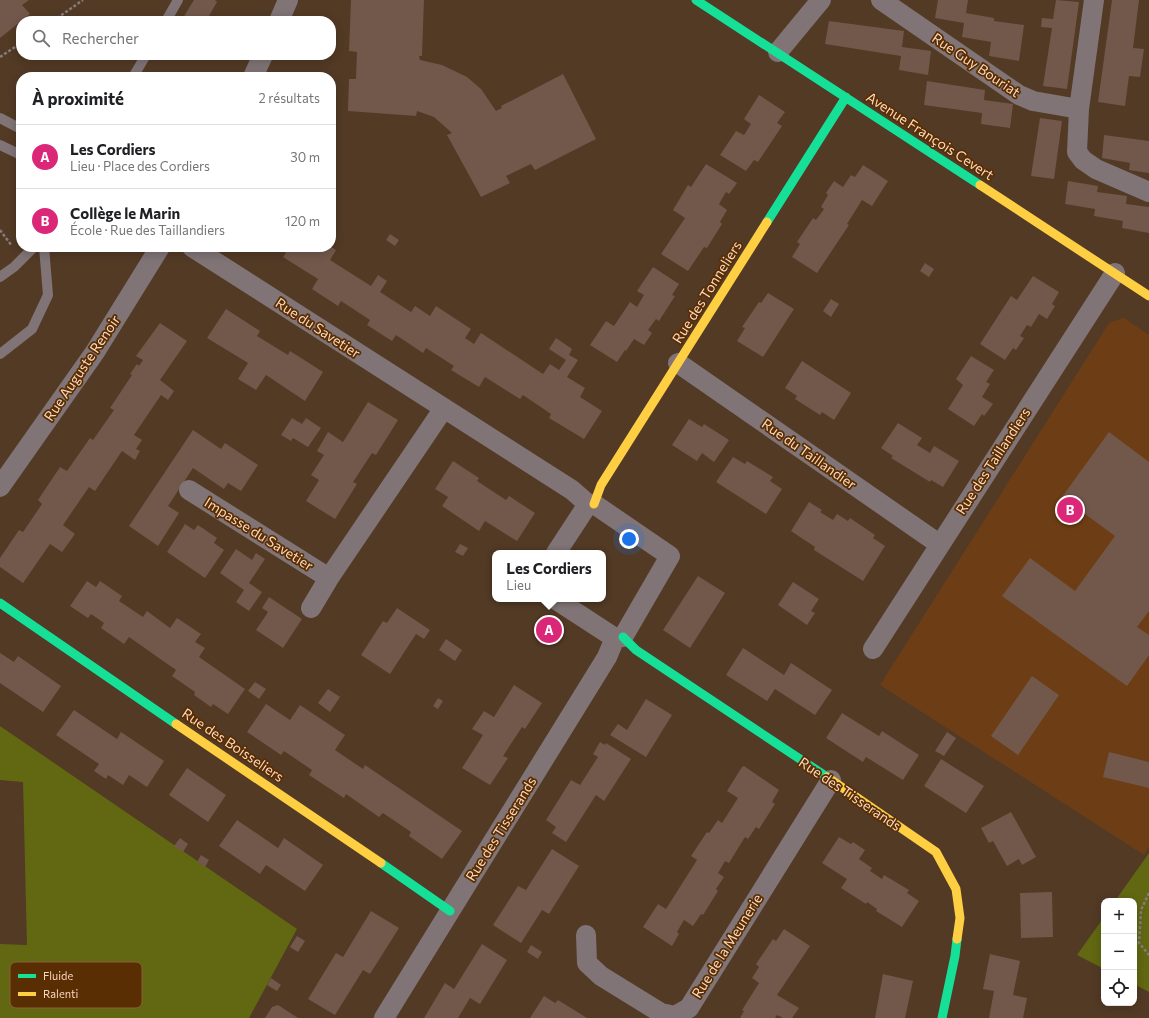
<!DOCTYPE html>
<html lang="fr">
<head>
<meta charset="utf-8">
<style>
	body { margin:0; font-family:Commissioner,sans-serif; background:#f2f2f2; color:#202124 }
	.controls { position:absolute; right:12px; bottom:12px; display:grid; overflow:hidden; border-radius:8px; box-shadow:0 2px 10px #0003 }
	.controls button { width:36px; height:36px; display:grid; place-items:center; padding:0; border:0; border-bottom:1px solid #e0e0e0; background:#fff; color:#202124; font:20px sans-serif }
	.you { position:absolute; left:629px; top:539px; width:14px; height:14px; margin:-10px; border:3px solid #fff; border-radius:50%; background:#1a73e8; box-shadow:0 0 0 6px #1a73e833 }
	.badge { display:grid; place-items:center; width:26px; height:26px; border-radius:50%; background:#db2777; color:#fff; font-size:13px; font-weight:700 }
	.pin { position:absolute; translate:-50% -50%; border:2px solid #fff; box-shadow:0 1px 4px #0006 }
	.popup { position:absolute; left:492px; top:550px; width:114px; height:52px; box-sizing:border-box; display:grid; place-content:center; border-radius:8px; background:#fff; filter:drop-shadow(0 1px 3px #0005); font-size:13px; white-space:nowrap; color:#757577 }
	.popup b { font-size:15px; color:#202124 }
	.popup::after { content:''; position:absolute; left:50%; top:100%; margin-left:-8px; border:8px solid transparent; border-top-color:#fff }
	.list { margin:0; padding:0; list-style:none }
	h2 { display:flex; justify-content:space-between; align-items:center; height:52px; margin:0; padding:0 16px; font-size:17px }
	h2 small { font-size:13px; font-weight:400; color:#757577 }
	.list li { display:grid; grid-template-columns:26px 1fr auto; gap:12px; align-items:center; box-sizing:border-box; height:64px; padding:0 16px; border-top:1px solid #e0e0e0 }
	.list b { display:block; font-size:15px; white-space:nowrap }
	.list p { margin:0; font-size:13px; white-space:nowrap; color:#757577 }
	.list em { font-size:13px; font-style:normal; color:#757577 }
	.icon { flex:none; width:22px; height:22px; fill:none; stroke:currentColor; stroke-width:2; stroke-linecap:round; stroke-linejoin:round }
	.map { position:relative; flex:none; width:1149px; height:1018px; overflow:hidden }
	.search { position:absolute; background:#fff; box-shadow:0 2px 10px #0003; left:16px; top:16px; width:320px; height:44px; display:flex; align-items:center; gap:10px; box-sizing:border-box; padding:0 14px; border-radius:16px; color:#757577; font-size:15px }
	.panel { position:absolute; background:#fff; box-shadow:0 2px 10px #0003; left:16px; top:72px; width:320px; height:180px; border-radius:16px }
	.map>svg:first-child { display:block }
	.built { fill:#6d3e15 }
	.green { fill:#616811 }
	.building { fill:#71584b }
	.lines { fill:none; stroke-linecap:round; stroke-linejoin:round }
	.path { stroke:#867b7d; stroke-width:2.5; stroke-dasharray:3 2; stroke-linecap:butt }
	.lane { stroke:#807476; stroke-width:10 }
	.street { stroke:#807476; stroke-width:20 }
	.fast { stroke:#16e098; stroke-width:9 }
	.slow { stroke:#ffcf43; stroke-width:9 }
	.labels { text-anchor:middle; stroke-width:3.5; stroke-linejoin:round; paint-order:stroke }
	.street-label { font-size:14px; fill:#fbd8bf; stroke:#5a2e03 }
	.key { fill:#5a2e03; stroke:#8a613b; stroke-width:1 }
	.key-label { font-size:11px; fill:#fbd8bf }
</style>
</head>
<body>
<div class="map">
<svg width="1149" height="1018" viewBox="0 0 1149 1018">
	<rect width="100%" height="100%" fill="#523a25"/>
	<path class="built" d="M1124 318 1149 335V847L1144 855 880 685 1109 323Z"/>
	<path class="green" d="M0 726 297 929 249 1018H0V944L27 945 23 782 0 780Z
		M1149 853V992L1134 984V901H1115Z
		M1104 917V969L1077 955Z"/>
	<path class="building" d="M0 0H29L22 5 30 14 0 38Z
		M194 0H215L217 2 206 21H181Z
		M351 0H424L422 56H419L420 60 442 65 467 77 481 89 496 111 502 108 501 106 563 74 596 139 535 170 531 164 506 176 510 183 481 197 447 135 452 133 434 117 417 111 416 116 348 111 349 79H356L357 52 349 51Z
		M938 0H968L966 13 994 18V21L1024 25 1019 61 989 56 991 42 962 37 964 23 935 18Z
		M1056 0 1079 2 1067 89 1043 86 1052 28 1041 27 1042 18 1053 19Z
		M1112 0H1139L1133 48 1144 49 1140 77 1129 76 1125 106 1098 102Z
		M829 21 904 31 902 47 931 51 928 75 899 70 901 56 825 44Z
		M927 81 985 90 984 100 1013 104 1010 128 981 124 982 113 924 105Z
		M759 95 785 112 777 123 782 126 758 162 754 160 746 171 720 155 736 131 744 135 751 124 744 119Z
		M1040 118 1062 121 1054 179 1031 176Z
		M1104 135 1149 141V173L1129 170 1130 163 1102 158Z
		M706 164 737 183 729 194 726 192 719 204 727 210 720 222 722 224 707 248 704 247 688 271 661 254 685 218 673 210 688 185 691 187Z
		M863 165 888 181 872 206 862 200 847 224 849 225 817 273 792 257 800 244 797 242 813 218 816 220 824 209 821 207 828 195 826 193 834 181 843 187 851 175 855 177Z
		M1068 181 1098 186 1097 192 1127 196 1126 204 1149 207V233L1122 228 1123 221 1094 216 1095 209 1065 204Z
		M390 234 399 240 395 246 386 240Z
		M277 247H331L336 250 330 260 371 286 378 275 387 281 380 292 411 312 415 306 430 316 436 306 471 329 465 338 474 344 481 333 543 374 550 364 559 370 566 360 549 349 556 338 572 349 569 355 578 360 567 377 585 388 580 397 602 411 584 439 549 418 551 414 523 395 520 399 485 377 479 387 451 370 454 366 426 348 423 353 396 335 392 341 367 325 370 320 341 301 338 306 312 289 318 279 283 257 286 253Z
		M925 263 934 269 929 277 920 271Z
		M653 267 679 284 672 295 675 296 659 321 656 319 648 330 652 333 644 345 634 339 626 351 625 350 617 362 590 345 606 321 614 326 630 302 637 307 644 295 637 291Z
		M1033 276 1059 292 1052 304 1055 306 1047 319 1039 314 1031 327 1027 325 1020 336 1024 338 1016 350 1013 348 1005 360 980 344 1011 296 1017 300Z
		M768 293 794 309 763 357 737 341 745 328 742 327 759 302 761 303Z
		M831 299 839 304 831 317 823 311Z
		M226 309 260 331 257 336 288 355 290 351 323 372 305 401 266 375 256 390 238 379 248 363 207 338Z
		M160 323 187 341 160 380 174 391 168 400 161 395 134 435 142 440 136 449 140 451 135 460 122 451 95 491 89 487 63 525 75 534 62 552 50 544 23 583 0 567V558L19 530 23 532 42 504 38 500 60 467 67 471 90 438 93 440 114 410 110 408 132 375 130 374 137 364 139 366 143 360 136 356Z
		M971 356 994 370 986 382 990 384 982 397 993 404 984 416 982 414 974 426 948 409 963 385 956 379Z
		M802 361 851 393 834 420 822 412 820 415 795 399 797 396 785 388Z
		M368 402 398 420 376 455 372 453 353 482 357 484 335 519 306 501 319 480 311 475 324 455 317 451 328 432 343 442Z
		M292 418 302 424 306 418 321 428 308 447 293 438 291 441 281 435Z
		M689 419 702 427 704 424 729 440 714 462 702 453 697 461 672 445Z
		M898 423 922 438 917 445 930 453 934 446 959 461 943 487 931 480 930 482 891 458 893 456 881 448Z
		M193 430 221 449 225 443 258 465 241 491 228 483 224 489 193 468 168 506 179 513 158 546 129 526Z
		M1109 432 1149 462V611L1137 627 1149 635V655L1127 686 1002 596 1030 558 1075 591 1115 536 1062 497Z
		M733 457 745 464 747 461 773 477 770 481 782 489 766 514 716 482Z
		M453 461 479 478 477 481 506 500 509 496 535 513 517 541 485 521 479 531 442 506 448 497 435 489Z
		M809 502 822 510 820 512 833 520 837 514 848 521 850 518 875 535 873 538 885 546 863 581 814 550 815 547 791 531Z
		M185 524 194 530 198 525 217 538 214 543 224 550 205 578 167 552Z
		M460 544 468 548 463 556 455 552Z
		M236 549 252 560 256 553 265 559 249 583 262 592 249 611 236 602 244 590 220 573Z
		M698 576 725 593 690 648 663 630Z
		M87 581 96 587 100 581 122 596 119 601 143 617 147 611 170 628 177 618 201 634 195 642 205 648 199 657 245 689 228 714 213 704 211 707 194 695 195 692 172 676 176 670 129 637 124 644 101 628 104 623 91 614 88 618 70 606Z
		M793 582 819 599 811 611 815 613 807 625 778 605Z
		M269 597 302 619 283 648 256 630 268 612 262 608Z
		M397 608 430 630 424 639 416 634 390 674 361 655 383 621 387 623Z
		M546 620 559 629 552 640 538 632Z
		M446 639 462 650 455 661 439 650Z
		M743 648 784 675 791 663 832 690 815 715 775 689 767 701 726 675Z
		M0 653 14 662 18 656 61 686 43 712 0 683Z
		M1032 676 1059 695 1018 755 991 736Z
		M255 682 266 689 259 699 248 691Z
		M514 685 542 703 525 729 522 727 503 756 508 758 490 785 462 768 483 735 472 729 484 711 494 717Z
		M328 689 340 697 330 712 318 703Z
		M438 698 443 701 438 709 433 706Z
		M646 699 672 715 646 757 610 735 618 724 627 730Z
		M266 704 290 720 300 705 345 735 335 750 363 769 365 765 462 831 442 859 409 836 411 832 383 813 379 817 346 794 344 798 309 775 312 770 284 751 281 755 247 732Z
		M74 710 117 739 121 732 164 761 147 787 129 775 123 785 108 775 106 779 94 771 99 764 56 735Z
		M842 713 879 736 882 731 919 755 903 780 866 757 863 762 826 738Z
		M947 732 956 738 944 756 935 751Z
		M600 742 605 745 606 743 631 759 604 801 596 795 566 842 552 833 556 827 546 820 571 780 580 785 598 757 593 754Z
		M1109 752 1149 762V788L1103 777Z
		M941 759 984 786 966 813 924 786Z
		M744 766 779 790 772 802 775 804 759 829 756 827 748 839 745 837 729 863 725 861 718 873 724 877 716 889 718 891 703 915 701 914 693 926 684 920 677 932 679 934 672 946 643 927 658 904 666 909 697 860 691 856 707 832 709 833 718 820 722 823 738 798 727 791 742 767Z
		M187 768 226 795 208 822 169 795Z
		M1011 812 1036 857 1022 865 1019 859 1007 866 993 841 989 843 981 828Z
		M237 820 278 848 284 838 323 865 305 891 266 865 260 874 219 846Z
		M839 837 851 844 853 842 865 850 859 859 872 868 870 871 882 879 884 875 909 890 907 893 919 901 902 927 876 911 877 909 867 902 866 904 841 888 847 879 822 863Z
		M180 838 188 844 183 852 174 846Z
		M552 849 579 866 549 914 542 910 521 943 493 925 518 886 526 890Z
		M201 855 209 860 205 867 197 862Z
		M1052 892 1053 937 1021 938 1020 893Z
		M371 911 399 928 370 974 363 970 335 1015 308 999 336 953 343 957Z
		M784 929 810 946 777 995 799 1008 792 1018H783L777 1015 775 1018H740L744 1011 742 1010 759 983 752 978 759 967 756 964 773 939 776 941Z
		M297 936 305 941 298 952 290 947Z
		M482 944 507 960 480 1004 470 998 458 1018H424L445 983 454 989Z
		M531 945 542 952 538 959 527 952Z
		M990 954 1020 961 1013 995 1027 998 1023 1018H989L994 991 983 989Z
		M883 974 913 981 905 1018H875Z
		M271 978 281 985 277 991 267 985Z
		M544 996 555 1003 558 1000 587 1018H530Z
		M278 1005 298 1018H265L272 1007Z"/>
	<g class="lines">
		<path class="path" d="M53 21 83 0
			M0 57 21 43
			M0 230 12 246
			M1149 893 1141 910 1139 943 1149 955"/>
		<path class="lane" d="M166 21 178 0
			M133 77 146 55
			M0 118 21 129
			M0 145 21 155
			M0 277 14 267 34 247
			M0 354 32 329 48 295 44 247"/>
		<path class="street" d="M881 0 1019 95 1033 101 1079 109
			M1094 0 1079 109 1077 152 1083 160 1096 169 1149 192
			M279 21 288 0
			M778 52 821 0
			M253 77 263 55
			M192 247 572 490 588 504
			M678 363 939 544
			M0 487 95 352 160 247
			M189 490 329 578
			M555 599 615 638 623 637 670 556 594 504H588L556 553
			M311 608 329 578 444 408
			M873 649 1115 273
			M586 935 587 963 601 976 661 1013 675 1016 689 1008 831 780
			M384 1018 607 657 615 638"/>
		<path class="fast" d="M696 0 980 185
			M767 222 846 97
			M0 603 176 724
			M623 637 636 650 827 777
			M381 863 450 911
			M942 1018 955 956 957 939"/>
		<path class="slow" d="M980 185 1149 296
			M594 504 601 485 767 222
			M176 724 381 863
			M827 777 936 852 956 889 960 918 957 939"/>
	</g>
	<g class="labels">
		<g class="street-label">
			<text transform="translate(976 65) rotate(34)" y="5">Rue Guy Bouriat</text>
			<text transform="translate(930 136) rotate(33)" y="5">Avenue François Cevert</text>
			<text transform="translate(707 292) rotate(-58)" y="5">Rue des Tonneliers</text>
			<text transform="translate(318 328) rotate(33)" y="5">Rue du Savetier</text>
			<text transform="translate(82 368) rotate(-56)" y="5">Rue Auguste Renoir</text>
			<text transform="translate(809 454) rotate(35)" y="5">Rue du Taillandier</text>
			<text transform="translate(993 461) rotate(-57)" y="5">Rue des Taillandiers</text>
			<text transform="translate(259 534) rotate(32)" y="5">Impasse du Savetier</text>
			<text transform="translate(233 745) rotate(34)" y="5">Rue des Boisseliers</text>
			<text transform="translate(850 794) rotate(34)" y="5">Rue des Tisserands</text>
			<text transform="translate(501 829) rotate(-58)" y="5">Rue des Tisserands</text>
			<text transform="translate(727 946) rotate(-58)" y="5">Rue de la Meunerie</text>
		</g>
	</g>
	<rect x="10" y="962" width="132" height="46" rx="6" class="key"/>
	<rect x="18" y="974" width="18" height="4" fill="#16e098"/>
	<rect x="18" y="992" width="18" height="4" fill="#ffcf43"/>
	<g class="key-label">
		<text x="43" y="980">Fluide</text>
		<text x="43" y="998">Ralenti</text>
	</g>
</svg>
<div class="controls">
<button>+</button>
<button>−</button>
<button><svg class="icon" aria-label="locate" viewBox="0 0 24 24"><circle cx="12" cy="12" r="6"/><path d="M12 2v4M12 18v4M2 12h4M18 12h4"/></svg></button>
</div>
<div class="you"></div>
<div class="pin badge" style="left:549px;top:630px">A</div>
<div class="popup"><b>Les Cordiers</b>Lieu</div>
<div class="pin badge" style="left:1070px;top:510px">B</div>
<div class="search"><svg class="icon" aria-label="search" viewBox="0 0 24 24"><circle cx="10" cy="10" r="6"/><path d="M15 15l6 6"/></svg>Rechercher</div>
<section class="panel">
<h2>À proximité<small>2 résultats</small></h2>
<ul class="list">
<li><span class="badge">A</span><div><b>Les Cordiers</b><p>Lieu · Place des Cordiers</p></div><em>30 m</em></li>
<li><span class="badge">B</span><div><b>Collège le Marin</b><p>École · Rue des Taillandiers</p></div><em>120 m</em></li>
</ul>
</section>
</div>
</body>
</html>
